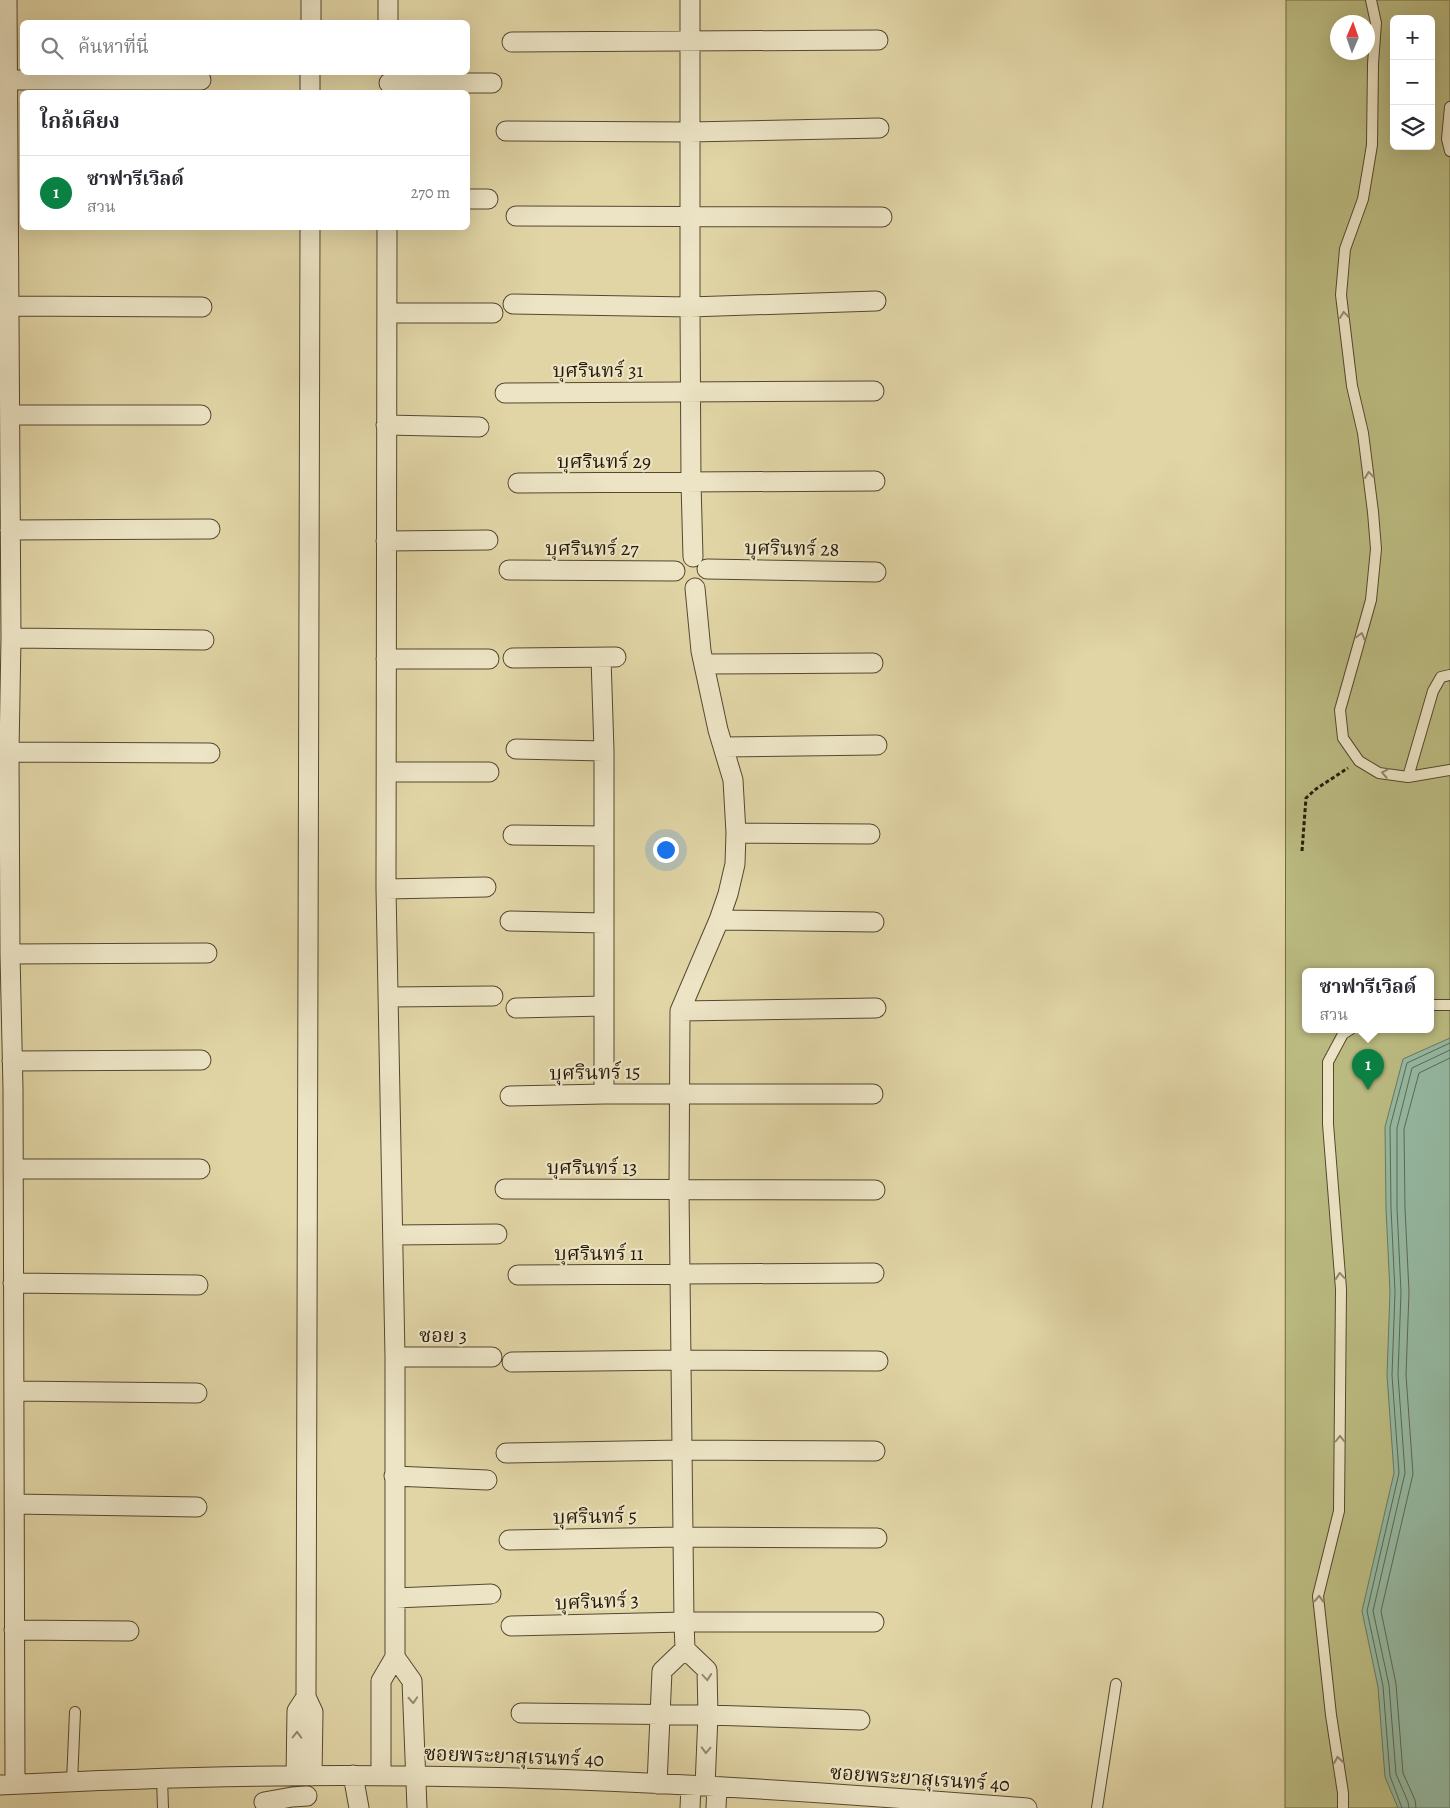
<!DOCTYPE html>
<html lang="th">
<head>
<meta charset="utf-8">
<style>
	body { margin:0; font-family:Alegreya,"Noto Serif Thai",serif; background:#f7f7f7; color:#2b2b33 }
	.controls { position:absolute; right:15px; top:15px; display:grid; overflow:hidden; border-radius:8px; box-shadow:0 5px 20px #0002 }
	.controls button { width:45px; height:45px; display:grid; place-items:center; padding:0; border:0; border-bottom:1px solid #e1e1e2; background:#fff; color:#2b2b33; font:25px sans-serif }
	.compass { position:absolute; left:1330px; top:15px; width:45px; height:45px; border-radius:50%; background:#fff; box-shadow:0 5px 20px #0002; rotate:2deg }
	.you { position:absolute; left:665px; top:849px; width:18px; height:18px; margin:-12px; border:4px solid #fff; border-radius:50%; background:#1a73e8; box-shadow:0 0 0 8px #1a73e833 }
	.badge { display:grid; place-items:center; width:32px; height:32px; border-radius:50%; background:#0b8043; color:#fff; font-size:16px; font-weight:700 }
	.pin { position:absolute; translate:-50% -41px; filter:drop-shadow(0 1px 2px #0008) }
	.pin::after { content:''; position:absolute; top:26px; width:18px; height:15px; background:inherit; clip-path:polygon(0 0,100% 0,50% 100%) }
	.popup { position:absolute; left:1302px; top:968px; width:132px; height:65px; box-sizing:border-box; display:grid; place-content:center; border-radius:8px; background:#fff; filter:drop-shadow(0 1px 4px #0005); font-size:16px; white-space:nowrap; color:#7c7c81 }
	.popup b { font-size:19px; color:#2b2b33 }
	.popup::after { content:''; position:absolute; left:50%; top:100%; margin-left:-10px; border:10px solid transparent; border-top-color:#fff }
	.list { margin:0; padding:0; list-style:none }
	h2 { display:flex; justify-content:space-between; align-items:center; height:65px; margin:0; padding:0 20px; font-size:21px }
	h2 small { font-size:16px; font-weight:400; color:#7c7c81 }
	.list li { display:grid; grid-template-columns:32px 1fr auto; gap:15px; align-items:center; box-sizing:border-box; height:75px; padding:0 20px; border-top:1px solid #e1e1e2 }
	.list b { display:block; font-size:19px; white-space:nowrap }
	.list p { margin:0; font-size:16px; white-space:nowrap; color:#7c7c81 }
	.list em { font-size:16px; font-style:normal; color:#7c7c81 }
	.icon { flex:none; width:28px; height:28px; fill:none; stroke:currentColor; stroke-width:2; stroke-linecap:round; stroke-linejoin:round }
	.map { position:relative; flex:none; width:1450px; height:1808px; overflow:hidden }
	.search { position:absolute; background:#fff; box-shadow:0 5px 20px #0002; left:20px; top:20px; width:450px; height:55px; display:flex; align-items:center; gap:12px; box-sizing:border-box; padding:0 18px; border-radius:8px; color:#7c7c81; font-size:19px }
	.panel { position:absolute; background:#fff; box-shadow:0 5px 20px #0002; left:20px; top:90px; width:450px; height:140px; border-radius:8px }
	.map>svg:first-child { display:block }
	.green { fill:#bbbb81; stroke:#706a44; fill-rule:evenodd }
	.water { fill:#95b9a2; stroke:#697964 }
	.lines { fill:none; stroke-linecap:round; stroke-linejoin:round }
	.shore { stroke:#5e6955; stroke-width:1 }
	.lane-casing { stroke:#554830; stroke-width:12 }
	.street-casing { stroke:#554830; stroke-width:21 }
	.path { stroke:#261908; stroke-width:3; stroke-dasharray:4 2.5; stroke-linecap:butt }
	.lane { stroke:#ece4c5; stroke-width:10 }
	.street { stroke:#ece4c5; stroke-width:19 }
	.oneway { stroke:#938970 }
	.labels { text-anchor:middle; stroke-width:4.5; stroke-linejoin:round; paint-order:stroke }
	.street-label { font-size:20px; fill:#261908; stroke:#ece4c5 }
</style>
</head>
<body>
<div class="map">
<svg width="1450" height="1808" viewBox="0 0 1450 1808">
	<rect width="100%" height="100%" fill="#e1d5a6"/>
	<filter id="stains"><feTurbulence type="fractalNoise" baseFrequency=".004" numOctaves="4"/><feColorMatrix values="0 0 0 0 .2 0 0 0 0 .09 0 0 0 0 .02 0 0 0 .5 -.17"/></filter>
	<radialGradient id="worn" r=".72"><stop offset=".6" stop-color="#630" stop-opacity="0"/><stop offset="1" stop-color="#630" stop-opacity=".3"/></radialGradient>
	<path class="green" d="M1286 0H1450V1808H1285ZM1394 19H1431V146H1394ZM1338 22H1368V52H1338ZM1306 971H1430V1029H1306Z"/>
	<path class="water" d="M1450 1038V1808H1398L1385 1777 1378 1687 1362 1611 1394 1473 1387 1375 1390 1292 1386 1208 1385 1127 1403 1059Z"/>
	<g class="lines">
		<path class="shore" d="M1402 1808 1390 1776 1383 1686 1367 1611 1399 1473 1392 1375 1395 1292 1391 1208 1390 1127 1407 1063 1450 1043
			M1409 1808 1408 1802 1396 1774 1389 1685 1373 1611 1405 1473 1398 1375 1401 1292 1397 1208V1128L1412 1068 1450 1050
			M1416 1808 1415 1800 1403 1773 1396 1684 1381 1611 1413 1474 1406 1375 1409 1292 1405 1208 1404 1129 1419 1073 1450 1058"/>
		<g class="lane-casing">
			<path id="lane" d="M1371 0 1376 23 1373 64 1372 145 1363 199 1345 249 1341 295 1352 386 1363 433 1373 512 1376 549 1371 600 1340 710 1343 738 1359 761 1379 773 1408 777 1450 770
				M1450 107 1447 139 1450 151
				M1408 777 1433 691 1441 677 1450 675
				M1430 1005H1450
				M162 1778 163 1808
				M72 1782 75 1712
				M1097 1808 1116 1684
				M1343 1808V1793L1331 1715 1318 1596 1339 1511 1341 1289 1328 1124V1062L1343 1034 1351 1029"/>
		</g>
		<g class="street-casing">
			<path id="street" d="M7 0 11 638 9 752 10 954 13 1089 15 1784
				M388 0V22
				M690 0V307L691 483 693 557
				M311 22V0
				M512 42 878 40
				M8 80H201
				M389 83H492
				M310 92V72
				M506 131 689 132 879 128
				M468 199H488
				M516 216 882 217
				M310 228 306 1697 313 1712 312 1776
				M513 304 690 307 876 301
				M10 306 202 307
				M388 313H493
				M505 393 874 391
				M10 415H201
				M386 425 479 427
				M518 483 875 481
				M10 530 210 529
				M386 541 488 540
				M707 569 876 572
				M509 570 675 571
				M695 588 701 651 718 730 733 780 736 833 735 864 728 894 719 920 680 1011 679 1189 684 1622 685 1649 707 1670 708 1715 705 1786
				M11 638 204 640
				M513 658 616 657
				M601 658 604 751V1094
				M386 659H489
				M704 664 873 663
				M723 747 877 745
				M516 749 604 751
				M9 752 210 753
				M387 772H489
				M736 833 870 834
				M513 835 604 836
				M386 889 486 887
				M719 920 874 922
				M510 921 604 923
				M10 954 207 953
				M389 997 493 996
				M516 1008 604 1006
				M680 1011 876 1008
				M12 1061 201 1060
				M510 1096 604 1094H873
				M13 1169H200
				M505 1189 875 1190
				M393 1235 497 1234
				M518 1275 874 1273
				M13 1283 198 1285
				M395 1357H492
				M512 1362 681 1360 878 1361
				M14 1391 197 1393
				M506 1453 682 1450 875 1451
				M394 1476 487 1480
				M14 1504 197 1507
				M509 1540 682 1537 877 1538
				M395 1598 491 1594
				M511 1626 684 1622H874
				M14 1630 129 1631
				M395 1657 412 1681 417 1808
				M521 1713 708 1715 860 1720
				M353 1775 359 1808
				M381 1775V1681L395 1657V1357L386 889 387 228
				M296 1776 297 1711 306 1697
				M657 1784 662 1671 685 1649
				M0 1785C137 1778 275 1774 413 1776 618 1778 822 1792 1027 1808
				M264 1802 292 1797 307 1796
				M690 1808 691 1786
				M716 1808 717 1787"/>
		</g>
		<path class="path" d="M1302 851 1306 798 1316 789 1348 768"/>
		<use href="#lane" class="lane"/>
		<use href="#street" class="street"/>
	</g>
	<defs><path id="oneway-chevron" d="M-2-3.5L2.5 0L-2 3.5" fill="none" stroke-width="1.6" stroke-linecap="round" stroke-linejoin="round" transform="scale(1.25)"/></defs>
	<g class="oneway">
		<use href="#oneway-chevron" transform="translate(1344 315) rotate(-97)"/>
		<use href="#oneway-chevron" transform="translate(1369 475) rotate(-97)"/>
		<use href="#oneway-chevron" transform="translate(1361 636) rotate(-75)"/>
		<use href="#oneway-chevron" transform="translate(1385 773) rotate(-169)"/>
		<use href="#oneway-chevron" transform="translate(1340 1276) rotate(-95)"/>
		<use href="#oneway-chevron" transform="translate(1340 1439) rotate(-90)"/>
		<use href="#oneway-chevron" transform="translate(1319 1599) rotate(-88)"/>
		<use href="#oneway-chevron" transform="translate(707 1677) rotate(85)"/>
		<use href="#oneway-chevron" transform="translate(413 1700) rotate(87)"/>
		<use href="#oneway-chevron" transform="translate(297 1735) rotate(-89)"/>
		<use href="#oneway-chevron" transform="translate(706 1750) rotate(92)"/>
		<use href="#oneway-chevron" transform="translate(1338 1760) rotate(-99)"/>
	</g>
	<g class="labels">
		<g class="street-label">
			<text x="598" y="377">บุศรินทร์ 31</text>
			<text x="604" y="468">บุศรินทร์ 29</text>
			<text x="592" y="555">บุศรินทร์ 27</text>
			<text transform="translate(792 548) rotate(1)" y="7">บุศรินทร์ 28</text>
			<text transform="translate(595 1072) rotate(-1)" y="7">บุศรินทร์ 15</text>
			<text x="592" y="1174">บุศรินทร์ 13</text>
			<text x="599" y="1260">บุศรินทร์ 11</text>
			<text x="443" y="1342">ซอย 3</text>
			<text transform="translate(595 1516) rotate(-1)" y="7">บุศรินทร์ 5</text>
			<text transform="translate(597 1601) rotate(-2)" y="7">บุศรินทร์ 3</text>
			<text transform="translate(514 1756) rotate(2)" y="7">ซอยพระยาสุเรนทร์ 40</text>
			<text transform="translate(920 1778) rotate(4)" y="7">ซอยพระยาสุเรนทร์ 40</text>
		</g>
	</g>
	<rect width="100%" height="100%" filter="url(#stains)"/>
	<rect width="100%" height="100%" fill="url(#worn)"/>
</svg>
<div class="controls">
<button>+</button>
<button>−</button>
<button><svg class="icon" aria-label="layers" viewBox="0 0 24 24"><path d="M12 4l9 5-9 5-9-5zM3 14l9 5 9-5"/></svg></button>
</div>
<svg class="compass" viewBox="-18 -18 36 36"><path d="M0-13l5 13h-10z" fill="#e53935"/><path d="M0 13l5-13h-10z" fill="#7c7c81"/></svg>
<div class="you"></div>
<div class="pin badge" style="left:1368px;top:1090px">1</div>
<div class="popup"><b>ซาฟารีเวิลด์</b>สวน</div>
<div class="search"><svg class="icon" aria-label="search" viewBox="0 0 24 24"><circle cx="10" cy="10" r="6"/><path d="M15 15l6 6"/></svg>ค้นหาที่นี่</div>
<section class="panel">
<h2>ใกล้เคียง<small></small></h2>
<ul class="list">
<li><span class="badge">1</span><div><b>ซาฟารีเวิลด์</b><p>สวน</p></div><em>270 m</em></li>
</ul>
</section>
</div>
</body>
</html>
